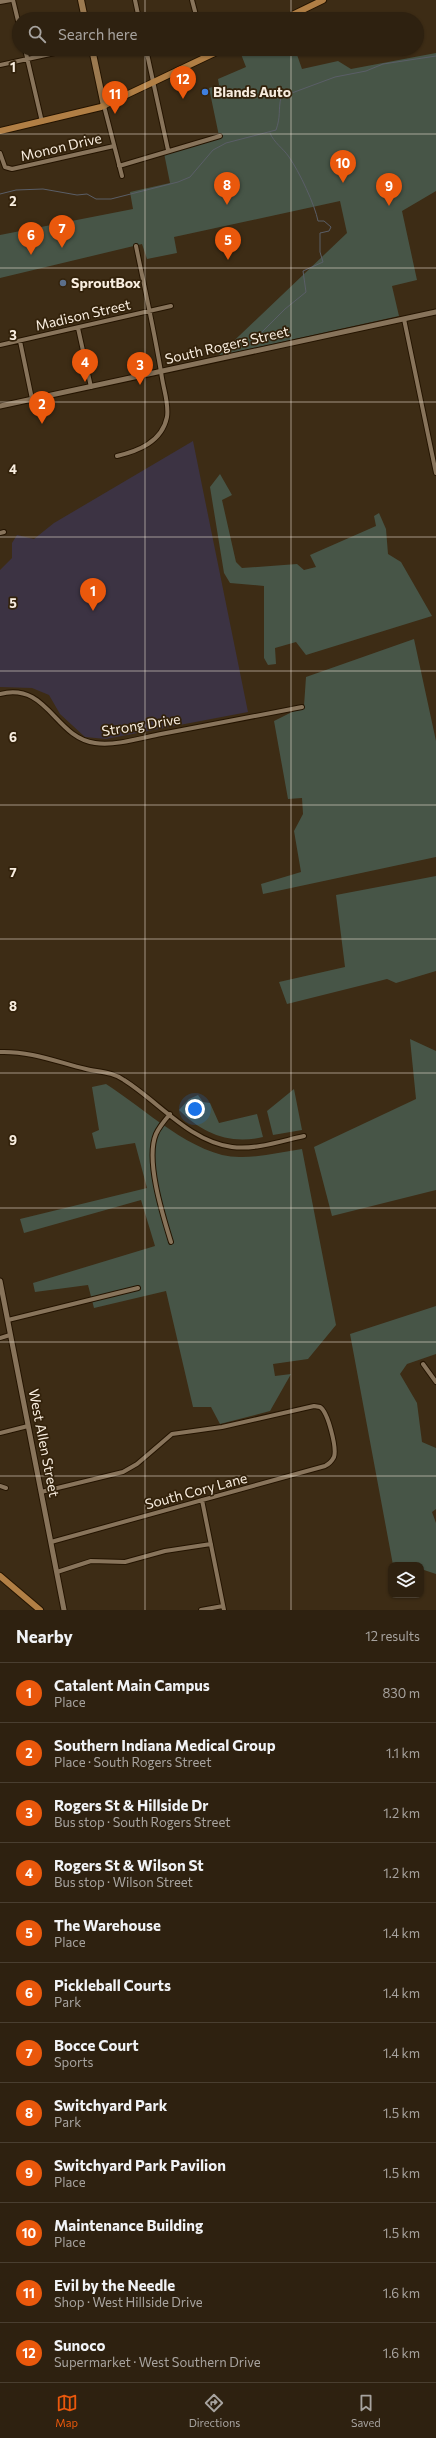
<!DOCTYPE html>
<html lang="en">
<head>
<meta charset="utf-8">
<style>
	body { margin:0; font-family:Commissioner,sans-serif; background:#3a2e1e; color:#f1f3f6 }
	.controls { position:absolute; right:12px; bottom:12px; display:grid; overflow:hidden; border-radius:8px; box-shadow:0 1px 3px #0004 }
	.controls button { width:36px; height:36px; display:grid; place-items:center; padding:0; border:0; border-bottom:1px solid #493e30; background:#2e2110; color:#f1f3f6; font:20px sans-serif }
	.you { position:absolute; left:195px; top:1109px; width:14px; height:14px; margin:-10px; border:3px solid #fff; border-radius:50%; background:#1a73e8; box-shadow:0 0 0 6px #1a73e833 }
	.badge { display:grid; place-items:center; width:26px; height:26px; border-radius:50%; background:#ea580c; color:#fff; font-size:13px; font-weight:700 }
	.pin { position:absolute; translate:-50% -33px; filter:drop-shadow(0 1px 2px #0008) }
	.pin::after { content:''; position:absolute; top:21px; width:14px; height:12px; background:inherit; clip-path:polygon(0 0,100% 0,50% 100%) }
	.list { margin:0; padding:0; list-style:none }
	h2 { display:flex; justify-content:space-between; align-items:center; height:52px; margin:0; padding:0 16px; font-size:17px }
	h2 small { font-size:13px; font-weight:400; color:#a7a39f }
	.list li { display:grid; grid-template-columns:26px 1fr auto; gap:12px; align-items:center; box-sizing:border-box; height:60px; padding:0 16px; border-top:1px solid #493e30 }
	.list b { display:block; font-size:15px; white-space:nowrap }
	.list p { margin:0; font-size:13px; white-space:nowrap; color:#a7a39f }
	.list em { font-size:13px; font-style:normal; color:#a7a39f }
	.icon { flex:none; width:22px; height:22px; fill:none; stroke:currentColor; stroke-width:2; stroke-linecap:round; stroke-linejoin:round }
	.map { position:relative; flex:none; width:436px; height:1610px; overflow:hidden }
	.search { position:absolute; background:#2e2110; box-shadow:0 1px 3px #0004; left:12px; right:12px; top:12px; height:44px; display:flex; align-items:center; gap:10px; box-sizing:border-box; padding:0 14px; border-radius:22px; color:#a7a39f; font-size:15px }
	.sheet { height:772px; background:#2e2110 }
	nav { display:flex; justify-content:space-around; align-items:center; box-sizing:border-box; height:56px; border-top:1px solid #493e30; background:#2e2110; font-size:11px; color:#a7a39f }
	nav a { display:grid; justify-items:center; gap:2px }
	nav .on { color:#ea580c }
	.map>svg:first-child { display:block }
	.industrial { fill:#3c3343 }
	.green { fill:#475547 }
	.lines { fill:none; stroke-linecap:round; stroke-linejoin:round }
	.stream { stroke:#5a5e67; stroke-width:1 }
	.minor-casing { stroke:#241400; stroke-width:6 }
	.tertiary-casing { stroke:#241400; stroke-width:7 }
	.secondary-casing { stroke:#241400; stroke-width:8 }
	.primary-casing { stroke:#241400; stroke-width:8 }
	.minor { stroke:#88745b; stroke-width:4 }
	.tertiary { stroke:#88745b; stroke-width:5 }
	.secondary { stroke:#9c7a50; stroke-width:6 }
	.primary { stroke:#b17f45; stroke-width:6 }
	.grid { fill:none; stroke:#f8eddf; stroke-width:1; stroke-opacity:0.55 }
	.shop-dot { fill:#3f7fe0; stroke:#33220b; stroke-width:1.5 }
	.service-dot { fill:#5c6f8a; stroke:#33220b; stroke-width:1.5 }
	.labels { text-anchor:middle; stroke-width:3.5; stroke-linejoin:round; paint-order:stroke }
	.poi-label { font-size:14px; font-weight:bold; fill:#f8eddf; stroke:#33220b; text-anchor:start }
	.street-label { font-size:14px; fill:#f8eddf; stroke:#33220b }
	.grid-label { font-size:13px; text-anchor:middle; font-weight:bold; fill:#f8eddf; stroke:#33220b; stroke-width:3.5; stroke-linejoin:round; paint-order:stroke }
</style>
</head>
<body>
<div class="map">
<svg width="436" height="1610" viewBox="0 0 436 1610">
	<rect width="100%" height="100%" fill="#3d2c15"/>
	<path class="industrial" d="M193 441 248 712 106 739 85 737 60 714 49 695 32 688 0 687V570L12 558V543L17 535 34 539 54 523Z"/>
	<path class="green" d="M239 49H295L302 69 338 61 351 69 436 53V191L402 211 417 280 392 286 399 316 218 356 347 233 340 201 174 237 177 253 147 259 142 244 0 278V235L133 209 130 192 170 183 164 153 219 136 209 88 219 85 218 79 246 67Z
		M220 474 232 495 222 500 236 562 242 568 297 564 304 570 316 567 310 555 376 526 374 516 379 513 386 529 388 554 401 562 432 616 306 655 296 642 275 648 276 664 268 665 264 658V586L230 583 224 573 210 487Z
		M414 639 436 741V857L263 894 261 884 301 872 294 831 303 814 302 798 288 799 274 721 304 706 306 677Z
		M436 876V971L396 983 387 979 287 1004 279 982 345 967 336 895Z
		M410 1039 436 1051V1190L332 1216 314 1147 416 1099Z
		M106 1084C144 1108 196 1159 242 1157 262 1157 282 1152 302 1149L336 1325 308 1359 273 1364 275 1376 291 1374 270 1411 220 1424 211 1407H193L166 1291 94 1308 88 1285 35 1292 33 1283 155 1246 141 1200 24 1233 20 1219 147 1188 135 1143 96 1149 92 1133 99 1130 92 1087Z
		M294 1089 302 1130 273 1135 267 1111Z
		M198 1095 203 1102 210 1103 219 1123 257 1114 263 1137C229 1145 202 1133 179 1110L189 1099Z
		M436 1306V1354L407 1364 400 1374 417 1403 422 1442 436 1448V1509L432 1512 436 1523V1574L421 1569V1565H393L350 1334Z"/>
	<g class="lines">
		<path class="stream" d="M0 194 16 190 43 189 77 195 87 194 96 199H111L178 182 190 177 213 150 226 143 276 130C281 116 278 111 281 97L335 77 366 71 383 64 436 56
			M243 346 250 344 285 309 306 292 303 271 323 262 320 252V233L329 231 331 227 324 221H318C315 205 299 171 289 157 283 148 274 143 270 133"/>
		<g class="minor-casing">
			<path id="minor" d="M13 0 19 25
				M135 0 139 19
				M192 0 197 19
				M0 2 11 0
				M25 49 42 122
				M146 49 168 150
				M204 49 207 57
				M0 65 73 49
				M104 106 122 176
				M0 153 5 167 12 169 114 146
				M119 166 220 136
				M404 319 436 473
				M78 328 91 387
				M20 341 32 399
				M0 345 171 306
				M117 456C138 451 162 442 167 417 169 404 164 391 162 378 155 334 145 290 136 246
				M0 533 4 532
				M0 694C48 682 54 737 95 743 116 746 141 738 161 734 208 725 256 716 302 707
				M0 1052C31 1051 57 1062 86 1069 99 1072 113 1072 124 1080 159 1102 189 1141 232 1147 256 1150 281 1141 304 1136
				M170 1114C165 1120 159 1127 156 1134 145 1160 163 1216 171 1242
				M8 1320 138 1288
				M0 1338 10 1335
				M423 1364 436 1382
				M0 1433 28 1426
				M0 1486 6 1488
				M41 1492 123 1472 137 1464 172 1434 222 1427 314 1406 320 1407C328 1412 337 1448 334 1457 332 1461 329 1464 325 1466L51 1542
				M202 1500 224 1610
				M57 1572 91 1561 125 1562 165 1551 211 1544
				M201 1610 223 1606"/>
		</g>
		<g class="tertiary-casing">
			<path id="tertiary" d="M0 406 436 312
				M0 1281 64 1610"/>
		</g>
		<g class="secondary-casing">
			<path id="secondary" d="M81 0 85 19
				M92 49 104 106"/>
		</g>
		<g class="primary-casing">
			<path id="primary" d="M284 19 323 0
				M0 131 101 107 223 49
				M0 1576 40 1610"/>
		</g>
		<use href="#minor" class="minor"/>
		<use href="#tertiary" class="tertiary"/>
		<use href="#secondary" class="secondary"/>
		<use href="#primary" class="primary"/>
	</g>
	<path class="grid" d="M145 0V19M291 0V19M145 49V1610M291 49V1610M0 134H436M0 268H436M0 402H436M0 537H436M0 671H436M0 805H436M0 939H436M0 1073H436M0 1208H436M0 1342H436M0 1476H436"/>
	<circle class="shop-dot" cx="205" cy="92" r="4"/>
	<circle class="service-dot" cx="63" cy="283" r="4"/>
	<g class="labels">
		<g class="poi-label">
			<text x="213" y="97">Blands Auto</text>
			<text x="71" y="288">SproutBox</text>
		</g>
		<g class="street-label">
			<text transform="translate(61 147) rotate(-13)" y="5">Monon Drive</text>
			<text transform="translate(83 315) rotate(-13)" y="5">Madison Street</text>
			<text transform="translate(227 345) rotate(-13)" y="5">South Rogers Street</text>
			<text transform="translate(141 725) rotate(-9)" y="5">Strong Drive</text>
			<text transform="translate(44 1443) rotate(79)" y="5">West Allen Street</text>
			<text transform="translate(196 1491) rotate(-15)" y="5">South Cory Lane</text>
		</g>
	</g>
	<g class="grid-label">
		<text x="13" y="72">1</text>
		<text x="13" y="206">2</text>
		<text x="13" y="340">3</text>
		<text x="13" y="474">4</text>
		<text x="13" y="608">5</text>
		<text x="13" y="742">6</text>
		<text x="13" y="877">7</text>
		<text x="13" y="1011">8</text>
		<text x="13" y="1145">9</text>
	</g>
</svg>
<div class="controls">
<button><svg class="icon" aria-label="layers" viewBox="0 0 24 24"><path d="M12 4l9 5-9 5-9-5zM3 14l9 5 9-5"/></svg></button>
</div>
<div class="you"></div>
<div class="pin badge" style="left:93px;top:611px">1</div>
<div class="pin badge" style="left:42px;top:424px">2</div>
<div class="pin badge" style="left:140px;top:385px">3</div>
<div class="pin badge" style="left:85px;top:382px">4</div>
<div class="pin badge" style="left:228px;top:260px">5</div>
<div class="pin badge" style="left:31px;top:255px">6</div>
<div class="pin badge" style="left:62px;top:248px">7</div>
<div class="pin badge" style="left:227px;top:205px">8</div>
<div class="pin badge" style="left:389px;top:206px">9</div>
<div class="pin badge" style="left:343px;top:183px">10</div>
<div class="pin badge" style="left:115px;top:114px">11</div>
<div class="pin badge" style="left:183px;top:99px">12</div>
<div class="search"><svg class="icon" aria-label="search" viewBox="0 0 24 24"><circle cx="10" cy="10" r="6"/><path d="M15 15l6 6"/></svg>Search here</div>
</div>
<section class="sheet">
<h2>Nearby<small>12 results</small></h2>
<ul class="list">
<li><span class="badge">1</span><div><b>Catalent Main Campus</b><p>Place</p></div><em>830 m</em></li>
<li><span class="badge">2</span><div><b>Southern Indiana Medical Group</b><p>Place · South Rogers Street</p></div><em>1.1 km</em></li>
<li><span class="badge">3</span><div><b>Rogers St &amp; Hillside Dr</b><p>Bus stop · South Rogers Street</p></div><em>1.2 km</em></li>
<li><span class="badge">4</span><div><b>Rogers St &amp; Wilson St</b><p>Bus stop · Wilson Street</p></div><em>1.2 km</em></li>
<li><span class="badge">5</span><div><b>The Warehouse</b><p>Place</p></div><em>1.4 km</em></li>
<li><span class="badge">6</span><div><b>Pickleball Courts</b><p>Park</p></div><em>1.4 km</em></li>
<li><span class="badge">7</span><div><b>Bocce Court</b><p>Sports</p></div><em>1.4 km</em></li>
<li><span class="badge">8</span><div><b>Switchyard Park</b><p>Park</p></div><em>1.5 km</em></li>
<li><span class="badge">9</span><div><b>Switchyard Park Pavilion</b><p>Place</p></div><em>1.5 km</em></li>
<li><span class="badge">10</span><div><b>Maintenance Building</b><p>Place</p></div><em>1.5 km</em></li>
<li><span class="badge">11</span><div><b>Evil by the Needle</b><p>Shop · West Hillside Drive</p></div><em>1.6 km</em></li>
<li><span class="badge">12</span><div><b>Sunoco</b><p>Supermarket · West Southern Drive</p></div><em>1.6 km</em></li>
</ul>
</section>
<nav>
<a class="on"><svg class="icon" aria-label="map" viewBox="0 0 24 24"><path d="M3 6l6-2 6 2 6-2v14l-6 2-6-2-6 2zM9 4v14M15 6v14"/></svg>Map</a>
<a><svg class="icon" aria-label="directions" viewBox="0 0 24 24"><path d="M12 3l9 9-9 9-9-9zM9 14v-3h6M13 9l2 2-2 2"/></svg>Directions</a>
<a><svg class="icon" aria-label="saved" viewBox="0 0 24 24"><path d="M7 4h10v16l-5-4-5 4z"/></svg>Saved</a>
</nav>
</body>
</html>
